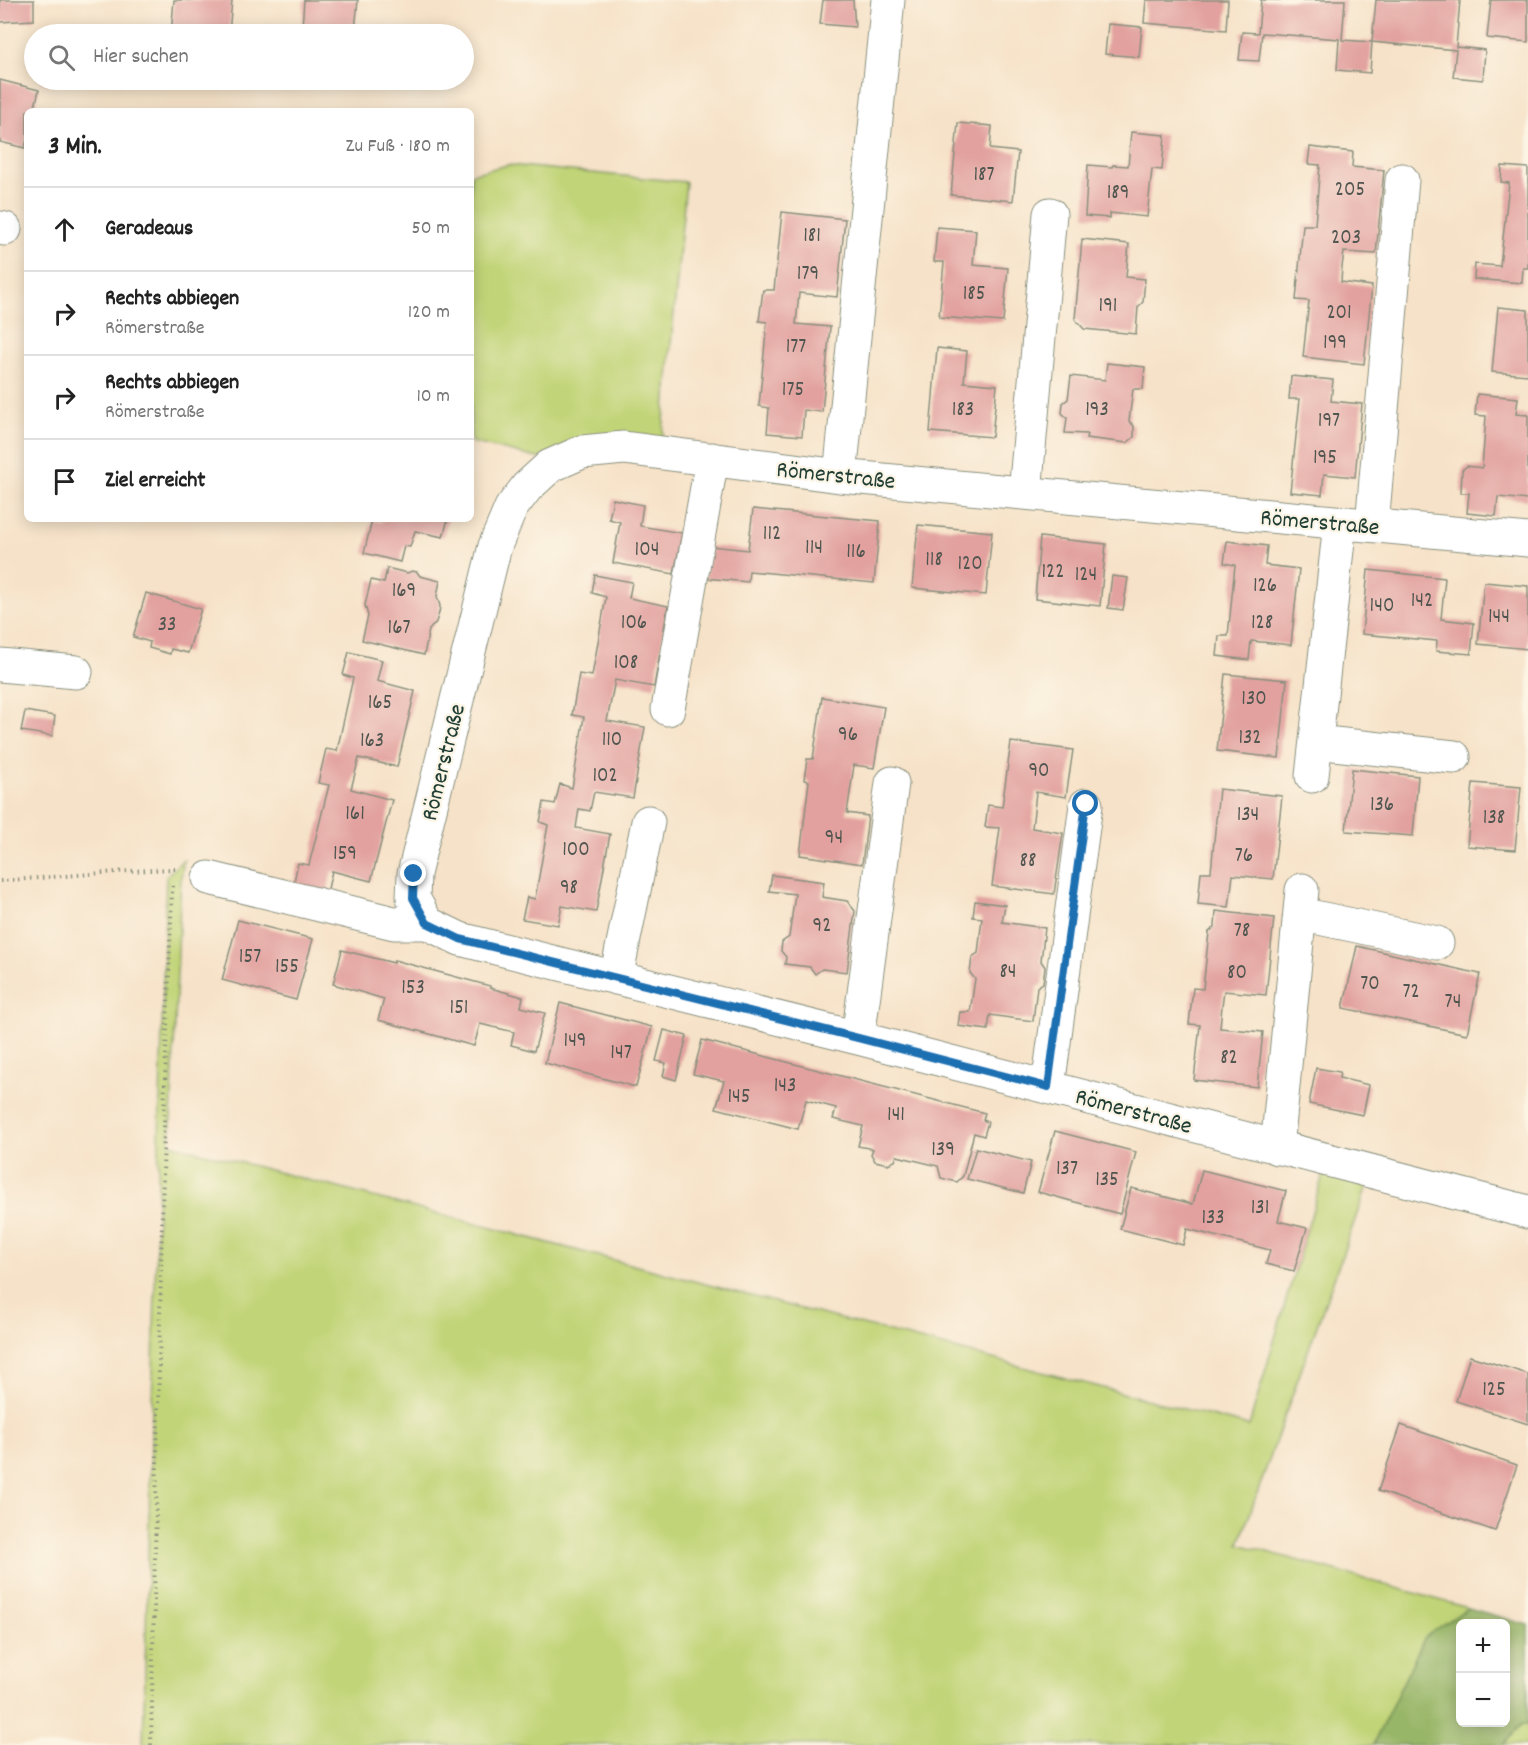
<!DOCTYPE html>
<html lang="de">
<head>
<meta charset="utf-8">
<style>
	body { margin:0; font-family:Dekko,sans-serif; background:#f2f2f2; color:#222 }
	.controls { position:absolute; right:18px; bottom:18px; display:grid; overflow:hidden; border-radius:9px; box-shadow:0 3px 15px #0003 }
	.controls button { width:54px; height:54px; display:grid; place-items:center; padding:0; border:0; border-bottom:2px solid #e0e0e0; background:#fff; color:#222; font:30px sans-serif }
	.stop { position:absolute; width:18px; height:18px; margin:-14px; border:4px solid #1f6fb2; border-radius:50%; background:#fff }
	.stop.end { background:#1f6fb2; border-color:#fff; box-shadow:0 2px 6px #0008 }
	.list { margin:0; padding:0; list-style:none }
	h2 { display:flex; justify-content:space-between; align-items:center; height:78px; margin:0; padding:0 24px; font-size:26px }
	h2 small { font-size:20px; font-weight:400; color:#767676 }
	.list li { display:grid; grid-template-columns:39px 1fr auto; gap:18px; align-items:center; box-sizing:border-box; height:84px; padding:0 24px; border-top:2px solid #e0e0e0 }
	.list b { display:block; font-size:22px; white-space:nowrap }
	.list p { margin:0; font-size:20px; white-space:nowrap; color:#767676 }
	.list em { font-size:20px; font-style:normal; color:#767676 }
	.icon { flex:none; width:33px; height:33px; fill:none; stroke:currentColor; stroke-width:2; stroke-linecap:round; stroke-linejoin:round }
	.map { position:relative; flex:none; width:1528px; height:1745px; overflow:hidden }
	.search { position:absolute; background:#fff; box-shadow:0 3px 15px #0003; left:24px; top:24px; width:450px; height:66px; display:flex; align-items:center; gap:15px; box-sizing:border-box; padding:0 21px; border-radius:33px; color:#767676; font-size:22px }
	.panel { position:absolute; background:#fff; box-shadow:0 3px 15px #0003; left:24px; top:108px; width:450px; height:414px; border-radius:9px }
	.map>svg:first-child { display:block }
	.green { fill:#c1d477; stroke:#708856; stroke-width:1.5 }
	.forest { fill:#98b668; stroke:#5c7a4e; stroke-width:1.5; fill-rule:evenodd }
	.building { fill:#e2a19f }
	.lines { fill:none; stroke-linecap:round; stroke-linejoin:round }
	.minor-casing { stroke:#8a907e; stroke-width:35 }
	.path { stroke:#8a907e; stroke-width:4; stroke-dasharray:1.5 4.5; stroke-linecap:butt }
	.minor { stroke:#fff; stroke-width:33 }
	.route { stroke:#1f6fb2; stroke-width:8 }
	.labels { text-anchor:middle; stroke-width:4.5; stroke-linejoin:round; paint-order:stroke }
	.number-label { font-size:21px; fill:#50564f }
	.street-label { font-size:24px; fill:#1f3d34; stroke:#fcf5e5 }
</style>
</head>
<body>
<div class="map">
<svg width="1528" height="1745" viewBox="0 0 1528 1745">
	<rect width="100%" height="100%" fill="#fcf5e5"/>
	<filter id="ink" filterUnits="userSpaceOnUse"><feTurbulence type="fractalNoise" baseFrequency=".0167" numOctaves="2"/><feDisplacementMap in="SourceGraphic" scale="12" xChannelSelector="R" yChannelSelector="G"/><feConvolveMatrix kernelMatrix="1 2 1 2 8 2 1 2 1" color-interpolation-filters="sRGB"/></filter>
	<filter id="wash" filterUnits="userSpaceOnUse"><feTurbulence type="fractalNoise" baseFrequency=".008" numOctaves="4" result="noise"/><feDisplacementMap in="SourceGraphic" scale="24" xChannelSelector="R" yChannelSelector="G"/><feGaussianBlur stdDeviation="1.35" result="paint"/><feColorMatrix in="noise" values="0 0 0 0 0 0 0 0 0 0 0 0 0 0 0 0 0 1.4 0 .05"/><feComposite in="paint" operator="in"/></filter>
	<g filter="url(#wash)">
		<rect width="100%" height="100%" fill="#f6e2c8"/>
		<path class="green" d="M508 165 686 182 662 442 537 458 471 442V174Z
			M184 859 181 878 170 1144 1249 1426 1323 1175 1367 1186 1239 1544 1468 1608 1425 1637 1373 1745H143L166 876Z
			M1522 1724H1528V1745H1503Z"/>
		<path class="forest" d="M1468 1608 1528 1625V1724H1522L1503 1745H1373L1425 1637ZM1460 1624H1506V1722H1460Z"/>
		<g id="blocks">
			<path class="building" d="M0 0H34V20L0 22Z
				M174 0H232L229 34H171Z
				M304 0H358L355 30 302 27Z
				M823 0H853L855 27 820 24Z
				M1146 0H1228L1226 30 1144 23Z
				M1261 0H1345L1342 40 1372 42 1370 73 1337 70 1339 39 1262 33 1259 61 1239 60 1242 32 1258 33Z
				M1376 0H1460L1456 47 1485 50 1483 80 1453 77 1456 50 1372 42Z
				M1491 0H1528V42L1487 38Z
				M1108 24 1142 27 1139 57 1105 54Z
				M0 80 39 90 34 111H27V140L25 148 0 142Z
				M40 80H58L56 86 40 82Z
				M958 123 992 126 990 149 1018 152 1013 201 951 195Z
				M1131 132 1165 135 1162 170 1152 169 1147 217 1110 213V218L1085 216 1088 165 1112 167 1113 165 1128 166Z
				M1310 147 1353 152 1352 167 1384 170 1376 254 1344 252 1342 267 1341 282 1372 286 1364 364 1303 357 1309 301 1296 300 1303 225H1315L1320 165 1308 164Z
				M1502 166 1528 168V268H1523L1522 283 1474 279 1475 264 1500 266 1509 183 1501 182Z
				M782 212 845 219 837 297 799 293 796 324 830 327 822 412 804 410 802 436 767 433 769 408 759 406 767 322 759 321 763 290H774Z
				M937 227 976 230 973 265 1008 268 1003 322 939 317 944 262H934Z
				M1082 239 1129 244 1126 277 1145 279 1143 302 1138 307 1136 334 1084 329 1075 319Z
				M1498 307 1528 310V375L1492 372Z
				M937 348 967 351 964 382 997 385 992 437 930 432Z
				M1107 363 1145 367 1143 389H1133L1129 421 1134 426V437L1127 443 1086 438 1087 434 1065 433 1067 418 1062 413 1063 403 1068 399 1071 376 1105 380Z
				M1291 376 1333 380 1331 401 1362 404 1355 477 1324 474 1322 495 1290 492 1300 399H1289Z
				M1477 394 1518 398 1516 414 1528 415V500L1498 497 1496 516 1467 513 1469 493H1461L1462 470 1467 466 1482 468 1486 416 1475 415Z
				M613 499 643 505 640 526 682 533 674 574 613 563 620 522 609 519Z
				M753 509 880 521 874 583 749 571 748 582 705 578 711 546 748 550Z
				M383 519H448L443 537 415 531 410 547 404 546 400 562 364 553 372 520 382 522Z
				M918 525 992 532 986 595 912 588Z
				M1040 537 1106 544 1100 606 1035 599Z
				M1227 541 1267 546 1265 565 1299 569 1291 645 1251 641 1249 660 1217 656 1219 636H1228L1235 565 1224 563Z
				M387 568 407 573 412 571 417 572 420 576 440 581 437 596 440 606 439 613 436 622 429 630 424 655 362 640 368 616 365 605 371 580 384 583Z
				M1368 570 1445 578 1441 619 1474 623 1471 654 1436 651 1437 641 1362 634Z
				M595 575 632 582 629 598 668 606 654 687 615 680 607 721 645 727 633 798 594 792 590 811 579 809 576 828 610 834 596 912 562 906 558 925 522 919 527 897 535 899 548 825 540 822 544 802 555 804 560 784 572 788 584 717 572 715 579 674 592 676 606 597 592 593Z
				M1112 576 1128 578 1123 610 1108 608Z
				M1484 582 1528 586V649L1478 644Z
				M146 593 201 609 188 653 171 649 170 654 149 648 150 642 133 637Z
				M349 652 382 660 377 681 415 691 397 767 359 758 351 789 392 800 371 881 332 871 327 893 293 886 298 863 309 865 329 785 318 783 326 749 337 751 353 678 343 675Z
				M1225 674 1287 680 1279 758 1217 751Z
				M822 697 884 707 874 768 854 765 851 786 847 813 868 816 862 864 800 855 809 781 804 780 807 759H813Z
				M25 711 55 716 52 736 21 731Z
				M1011 742 1073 750 1066 797 1036 792 1034 811 1032 828 1063 833 1054 894 992 886 1000 828 985 827 988 805 1002 807Z
				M1352 769 1418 776 1413 836 1346 831Z
				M1473 783 1521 787 1515 850 1467 846Z
				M1219 789 1282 796 1273 879 1233 875 1229 907 1198 904 1201 872H1211Z
				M772 875 824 882 822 897 847 901 855 911 847 972 822 969 815 974 810 967 785 964 786 957 781 951 782 942 789 937 795 894 769 891Z
				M975 901 1005 905 1002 922 1045 928 1041 961 1045 967 1043 983 1037 987 1033 1021 990 1015 988 1030 958 1026 960 1012H970L975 979 970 973 972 957 978 953 982 918 973 917Z
				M1216 911 1274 918 1266 995 1224 991 1222 1006 1220 1028 1263 1032 1257 1087 1194 1080 1200 1025 1189 1024 1193 988 1203 989 1209 932 1215 927Z
				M238 920 313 939 296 1000 222 980Z
				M1357 946 1480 974 1467 1034 1343 1008Z
				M342 950 394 963V960L490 986V988L523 997 521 1007 545 1013 534 1051 511 1045 514 1032 480 1024 474 1046 378 1020 384 999 333 984Z
				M560 1003 652 1027 636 1087 545 1063Z
				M664 1030 687 1036 676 1080 663 1076 666 1063 656 1061Z
				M702 1040 985 1113 983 1120 988 1122 984 1136 974 1133 963 1176 957 1182 941 1178 938 1166 897 1156 895 1161 888 1164 875 1161 871 1154 873 1149 858 1146 863 1126 833 1119 836 1108 806 1100 798 1129 716 1108 724 1081 693 1074Z
				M1316 1068 1340 1072 1339 1078 1369 1085 1363 1115 1309 1104Z
				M1055 1131 1136 1152 1120 1214 1038 1192Z
				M976 1148 1031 1162 1023 1193 967 1179Z
				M1202 1170 1286 1191 1278 1221 1307 1228 1294 1271 1266 1264 1270 1250 1187 1229 1183 1245 1120 1229 1131 1188 1193 1204Z
				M1470 1356 1528 1374V1424L1456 1401Z
				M1401 1425 1517 1465 1495 1531 1378 1491Z"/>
		</g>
	</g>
	<g filter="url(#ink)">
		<use href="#blocks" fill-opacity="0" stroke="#8a907e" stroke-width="1.5"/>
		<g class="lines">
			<g class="minor-casing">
				<path id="minor" d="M0 228 5 229
					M840 476 888 0
					M1025 493 1050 214
					M1372 525 1402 180
					M1528 540 840 476 624 448 582 452 550 466 527 487 511 508 495 546 414 874 413 898 427 923 460 939 858 1038 1528 1212
					M0 665 76 672
					M668 709 712 459
					M1316 742 1454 757
					M1312 776 1340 523
					M209 878 394 923H427
					M1300 914 1437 943
					M616 978 648 822
					M858 1038 892 783
					M1048 1087 1086 805
					M1277 1148 1302 890"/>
			</g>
			<path class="path" d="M0 881 129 871 176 869
				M151 1745 165 1080 172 893 173 882"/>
			<use href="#minor" class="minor"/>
		</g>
	</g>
	<g class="lines" filter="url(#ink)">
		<path class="route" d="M414 874 413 898 427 923 460 939 858 1038 1048 1087 1086 804"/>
	</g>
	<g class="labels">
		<g class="number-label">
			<text x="984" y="180">187</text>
			<text x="1350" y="195">205</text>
			<text x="1118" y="198">189</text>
			<text x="812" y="241">181</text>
			<text x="1346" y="243">203</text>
			<text x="808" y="279">179</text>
			<text x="974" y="299">185</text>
			<text x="1108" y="311">191</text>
			<text x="1339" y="318">201</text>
			<text x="1335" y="348">199</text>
			<text x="796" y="352">177</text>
			<text x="793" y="395">175</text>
			<text x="963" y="415">183</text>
			<text x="1097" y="415">193</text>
			<text x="1329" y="426">197</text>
			<text x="1325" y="463">195</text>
			<text x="772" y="539">112</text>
			<text x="814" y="553">114</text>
			<text x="647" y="555">104</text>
			<text x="856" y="557">116</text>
			<text x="934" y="565">118</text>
			<text x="970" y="569">120</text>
			<text x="1053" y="577">122</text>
			<text x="1086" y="580">124</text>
			<text x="1265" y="591">126</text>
			<text x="404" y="596">169</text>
			<text x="1422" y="606">142</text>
			<text x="1382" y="611">140</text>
			<text x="1499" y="622">144</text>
			<text x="634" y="628">106</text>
			<text x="1262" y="628">128</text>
			<text x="167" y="630">33</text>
			<text x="399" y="633">167</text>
			<text x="626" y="668">108</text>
			<text x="1254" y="704">130</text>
			<text x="380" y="708">165</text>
			<text x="848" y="740">96</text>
			<text x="1250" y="743">132</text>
			<text x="612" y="745">110</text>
			<text x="372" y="746">163</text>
			<text x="1039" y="776">90</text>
			<text x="605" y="781">102</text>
			<text x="1382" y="810">136</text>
			<text x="355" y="819">161</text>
			<text x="1248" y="820">134</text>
			<text x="1494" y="823">138</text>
			<text x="834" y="843">94</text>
			<text x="576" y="855">100</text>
			<text x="345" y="859">159</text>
			<text x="1244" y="861">76</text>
			<text x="1028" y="866">88</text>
			<text x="569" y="893">98</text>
			<text x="822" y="931">92</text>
			<text x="1242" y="936">78</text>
			<text x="250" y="962">157</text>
			<text x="287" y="972">155</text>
			<text x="1008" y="977">84</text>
			<text x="1237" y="978">80</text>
			<text x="1370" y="989">70</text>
			<text x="413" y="993">153</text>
			<text x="1411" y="997">72</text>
			<text x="1453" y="1007">74</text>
			<text x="459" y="1013">151</text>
			<text x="575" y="1046">149</text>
			<text x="621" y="1058">147</text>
			<text x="1229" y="1063">82</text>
			<text x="785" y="1091">143</text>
			<text x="739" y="1102">145</text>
			<text x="896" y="1120">141</text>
			<text x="943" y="1155">139</text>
			<text x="1067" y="1174">137</text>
			<text x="1107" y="1185">135</text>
			<text x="1260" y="1213">131</text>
			<text x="1213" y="1223">133</text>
			<text x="1494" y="1395">125</text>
		</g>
		<g class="street-label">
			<text transform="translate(836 474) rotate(6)" y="8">Römerstraße</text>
			<text transform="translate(1320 521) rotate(5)" y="8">Römerstraße</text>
			<text transform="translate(442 762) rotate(-76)" y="8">Römerstraße</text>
			<text transform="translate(1134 1110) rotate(15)" y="8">Römerstraße</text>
		</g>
	</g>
</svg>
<div class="controls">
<button>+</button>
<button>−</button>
</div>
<div class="stop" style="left:1086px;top:804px"></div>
<div class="stop end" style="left:414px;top:874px"></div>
<div class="search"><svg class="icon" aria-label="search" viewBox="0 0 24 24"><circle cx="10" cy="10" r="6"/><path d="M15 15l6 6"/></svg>Hier suchen</div>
<section class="panel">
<h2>3 Min.<small>Zu Fuß · 180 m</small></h2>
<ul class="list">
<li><svg class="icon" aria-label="ahead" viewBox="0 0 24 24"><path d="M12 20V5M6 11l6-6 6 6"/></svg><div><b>Geradeaus</b></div><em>50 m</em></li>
<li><svg class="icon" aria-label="right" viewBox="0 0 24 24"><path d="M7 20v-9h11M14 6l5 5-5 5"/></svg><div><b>Rechts abbiegen</b><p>Römerstraße</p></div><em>120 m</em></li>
<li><svg class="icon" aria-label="right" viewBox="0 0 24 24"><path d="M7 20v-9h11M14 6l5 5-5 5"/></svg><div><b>Rechts abbiegen</b><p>Römerstraße</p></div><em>10 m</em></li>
<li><svg class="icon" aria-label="arrive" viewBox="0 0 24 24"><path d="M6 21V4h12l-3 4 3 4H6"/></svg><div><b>Ziel erreicht</b></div></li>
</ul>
</section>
</div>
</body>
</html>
